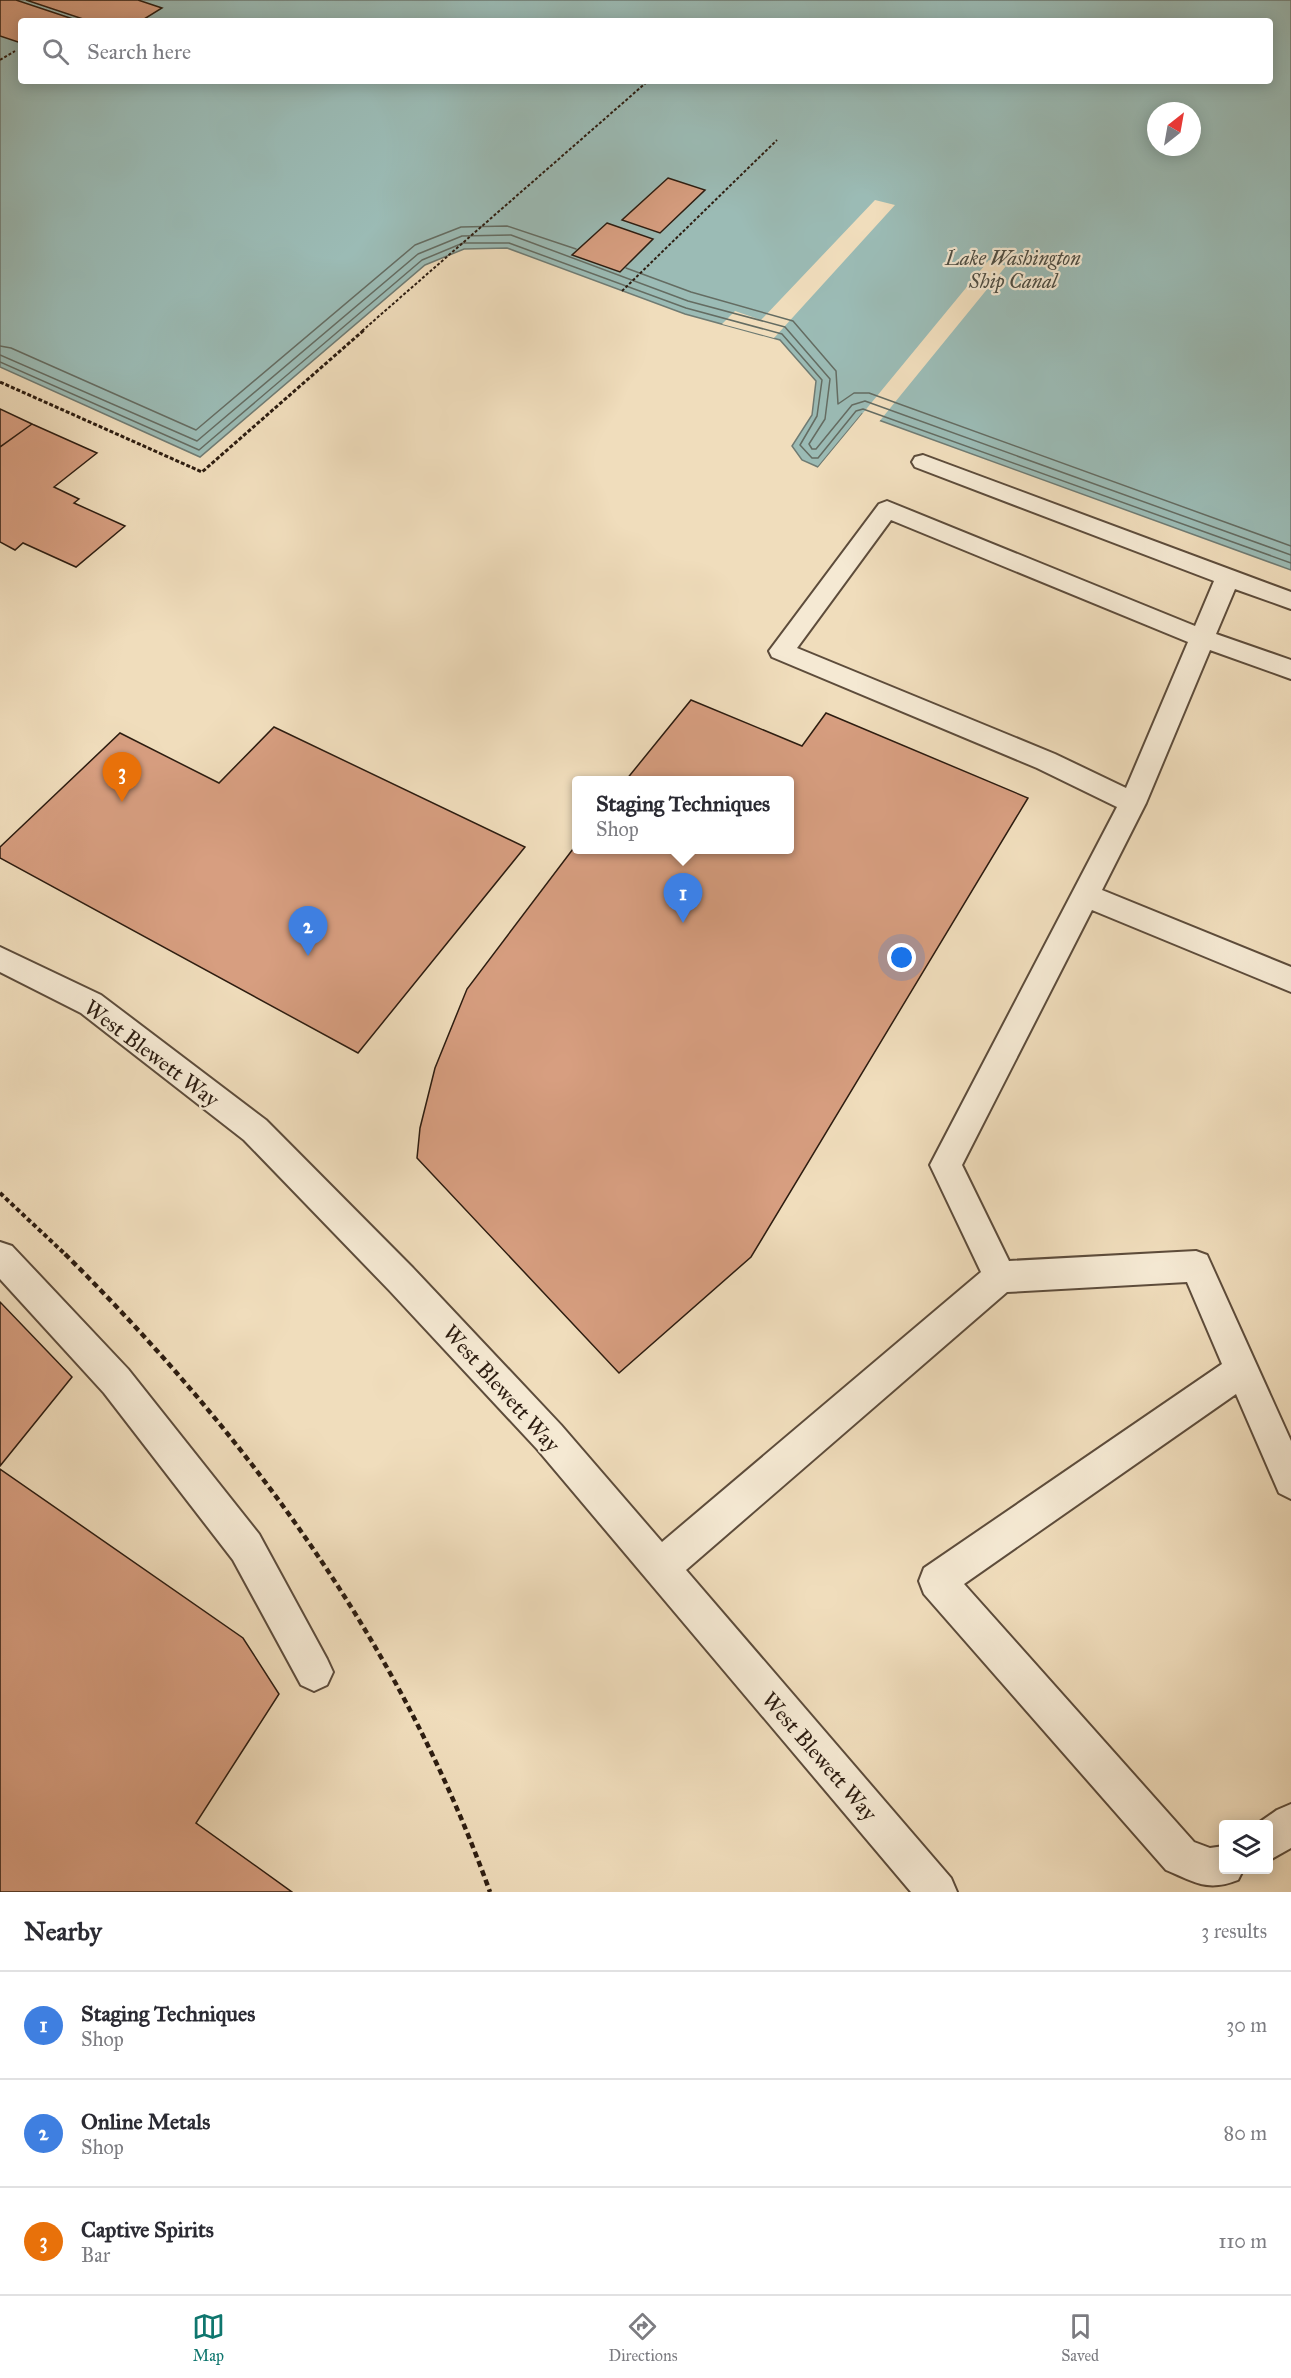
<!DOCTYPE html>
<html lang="en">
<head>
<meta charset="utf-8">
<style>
	body { margin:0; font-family:"IM FELL Great Primer",serif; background:#f2f2f3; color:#2b2b33 }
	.controls { position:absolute; right:18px; bottom:18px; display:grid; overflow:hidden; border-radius:6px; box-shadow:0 3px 15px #0003 }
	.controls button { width:54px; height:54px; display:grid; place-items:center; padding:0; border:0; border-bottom:2px solid #e1e1e2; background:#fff; color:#2b2b33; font:30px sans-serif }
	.compass { position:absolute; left:1147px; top:102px; width:54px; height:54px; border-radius:50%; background:#fff; box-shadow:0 3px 15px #0003; rotate:31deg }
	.you { position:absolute; left:902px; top:958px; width:21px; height:21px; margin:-15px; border:4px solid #fff; border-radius:50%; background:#1a73e8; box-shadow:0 0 0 9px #1a73e833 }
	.badge { display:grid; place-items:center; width:39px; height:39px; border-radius:50%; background:#0f766e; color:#fff; font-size:20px; font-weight:700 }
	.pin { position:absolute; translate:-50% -50px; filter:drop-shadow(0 2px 3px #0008) }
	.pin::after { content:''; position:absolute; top:32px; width:21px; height:18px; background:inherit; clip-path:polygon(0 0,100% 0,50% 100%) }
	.popup { position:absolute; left:572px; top:776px; width:222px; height:78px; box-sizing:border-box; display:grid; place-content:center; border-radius:6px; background:#fff; filter:drop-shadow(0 2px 4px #0005); font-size:20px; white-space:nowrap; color:#7c7c81 }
	.popup b { font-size:22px; color:#2b2b33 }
	.popup::after { content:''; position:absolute; left:50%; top:100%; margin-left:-12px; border:12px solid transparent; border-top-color:#fff }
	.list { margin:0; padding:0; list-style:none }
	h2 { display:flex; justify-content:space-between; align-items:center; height:78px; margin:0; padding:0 24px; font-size:26px }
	h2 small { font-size:20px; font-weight:400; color:#7c7c81 }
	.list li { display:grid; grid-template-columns:39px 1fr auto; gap:18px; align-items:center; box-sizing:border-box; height:108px; padding:0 24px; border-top:2px solid #e1e1e2 }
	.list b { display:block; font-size:22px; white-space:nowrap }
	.list p { margin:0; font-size:20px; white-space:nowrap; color:#7c7c81 }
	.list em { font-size:20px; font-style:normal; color:#7c7c81 }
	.icon { flex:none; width:33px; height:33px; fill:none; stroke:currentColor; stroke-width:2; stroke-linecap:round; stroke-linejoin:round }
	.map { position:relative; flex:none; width:1291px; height:1892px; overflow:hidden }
	.search { position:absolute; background:#fff; box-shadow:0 3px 15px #0003; left:18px; right:18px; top:18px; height:66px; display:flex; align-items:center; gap:15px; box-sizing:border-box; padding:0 21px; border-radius:6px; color:#7c7c81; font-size:22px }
	.sheet { height:402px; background:#fff }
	nav { display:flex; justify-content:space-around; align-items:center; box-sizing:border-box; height:84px; border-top:2px solid #e1e1e2; background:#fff; font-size:16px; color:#7c7c81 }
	nav a { display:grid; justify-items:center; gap:3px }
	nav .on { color:#0f766e }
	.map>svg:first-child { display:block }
	.water { fill:#9bbbb5; stroke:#6f7b73; stroke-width:1.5; fill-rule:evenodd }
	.pier { fill:#f0ddbc }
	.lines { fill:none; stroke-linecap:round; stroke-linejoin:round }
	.shore { stroke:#646c62; stroke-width:1.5 }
	.building { fill:#d79e80; stroke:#2c1c10; stroke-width:1.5 }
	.lane-casing { stroke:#5d4c3b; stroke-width:4 }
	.path-far3 { stroke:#2c1c10; stroke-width:2; stroke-dasharray:3 2; stroke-linecap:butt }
	.path-far2 { stroke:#2c1c10; stroke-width:3; stroke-dasharray:4 2; stroke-linecap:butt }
	.path-far1 { stroke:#2c1c10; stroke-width:4; stroke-dasharray:4.5 3; stroke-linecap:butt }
	.path { stroke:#2c1c10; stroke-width:4.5; stroke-dasharray:6 4; stroke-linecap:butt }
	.lane { fill:#f5e9d3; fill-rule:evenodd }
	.labels { text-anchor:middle; stroke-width:4.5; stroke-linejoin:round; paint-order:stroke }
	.far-water-label { font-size:20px; font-style:italic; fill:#4d4c42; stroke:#f5e9d3 }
	.street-label { font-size:22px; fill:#2c1c10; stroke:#f5e9d3 }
</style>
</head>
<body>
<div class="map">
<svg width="1291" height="1892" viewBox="0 0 1291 1892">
	<rect width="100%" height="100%" fill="#f0ddbc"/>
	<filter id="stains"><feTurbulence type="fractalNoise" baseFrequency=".00333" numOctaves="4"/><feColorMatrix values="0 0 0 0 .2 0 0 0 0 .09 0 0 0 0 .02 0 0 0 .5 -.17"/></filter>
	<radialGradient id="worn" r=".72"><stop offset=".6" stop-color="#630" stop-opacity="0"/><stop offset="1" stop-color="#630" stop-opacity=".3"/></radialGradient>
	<path class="water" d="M0 0H1291V570L862 414 818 467 802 460 792 446 812 415 816 381 780 340 685 314 507 248 464 249 425 265 200 457 0 367ZM21 21H1270V81H21ZM1156 111H1192V147H1156Z"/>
	<path class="pier" d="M875 200 895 205 774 338 722 324 735 311 761 320Z
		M989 260 1006 266 878 423 862 418 820 469 816 470Z"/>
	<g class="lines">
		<path class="shore" d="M626 268 691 292 793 321 836 371 838 404 854 393H869L1291 546
			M0 346 11 348 196 430 415 245 461 227 507 226 576 249
			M0 355 197 441 418 254 462 236 511 235 688 301 785 327 830 379 825 419 809 444 812 449H816L852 405 865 401 1291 555
			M0 362 199 450 422 260 463 243H509L686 308 782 334 822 380 817 416 800 445 812 458H818L856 411 863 409 1291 563"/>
	</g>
	<path class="building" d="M0 0H16L79 21H21V43L0 36Z
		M26 0H138L162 8 141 21H89Z
		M668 178 705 190 660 233 622 220Z
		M607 223 653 239 620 272 572 255Z
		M0 409 32 424 0 447Z
		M32 424 97 453 54 487 79 499 74 503 125 526 76 567 23 543 15 550 0 542V447Z
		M691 700 802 746 826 713 1028 798 751 1257 619 1373 417 1158 420 1128 435 1068 467 989 576 845V850H789V780H626Z
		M274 727 525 847 358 1053 0 858V847L120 733 219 783Z
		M0 1302 72 1377 0 1466Z
		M0 1469 243 1638 279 1694 196 1823 292 1892H0Z"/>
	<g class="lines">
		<g class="lane-casing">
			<path id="lane" d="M923 455 1291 592V609L1235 589 1216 634 1291 660V679L1210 650 1146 803 1102 890 1291 967V992L1092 910 962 1165 1009 1261 1196 1251 1207 1255 1291 1441V1499L1279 1493 1236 1394 964 1584 1194 1842 1210 1848 1224 1846V1870H1243L1238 1880C1207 1892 1195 1882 1166 1870L924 1594 919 1581 924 1568 1222 1364 1187 1282 1007 1292 686 1570 951 1878 957 1892H911L537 1449 389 1290 244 1140 81 1013 0 972V947L101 995 266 1120 413 1268 561 1425 662 1542 981 1272 930 1165 1117 807 1037 768 772 657 769 651 879 504 887 501 1195 626 1214 581 915 467 912 462 915 457ZM891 520 1188 642 1126 788 1055 754 797 648Z
				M0 1242 12 1246 128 1369 259 1534 327 1659 333 1672 327 1685 314 1691 301 1685 233 1560 104 1393 0 1279Z
				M1291 1804V1848L1268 1861V1824H1257L1277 1810Z"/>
		</g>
		<path class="path-far3" d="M0 60 15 51
			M622 291 777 140
			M362 331 648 81"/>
		<path class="path-far2" d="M0 382 202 472 364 330"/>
		<path class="path-far1" d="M0 1193 66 1255"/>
		<path class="path" d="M65 1254C250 1438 401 1645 490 1892"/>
		<use href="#lane" class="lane"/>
	</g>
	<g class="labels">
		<g class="far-water-label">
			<text x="1013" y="265">Lake Washington<tspan x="1013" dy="23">Ship Canal</tspan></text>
		</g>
		<g class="street-label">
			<text transform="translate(152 1053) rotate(37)" y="8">West Blewett Way</text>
			<text transform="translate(502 1388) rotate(48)" y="8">West Blewett Way</text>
			<text transform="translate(820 1756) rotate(49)" y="8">West Blewett Way</text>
		</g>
	</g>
	<rect width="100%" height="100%" filter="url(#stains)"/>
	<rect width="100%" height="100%" fill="url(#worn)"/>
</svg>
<div class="controls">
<button><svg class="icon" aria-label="layers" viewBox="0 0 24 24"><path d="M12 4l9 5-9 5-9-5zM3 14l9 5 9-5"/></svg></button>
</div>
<svg class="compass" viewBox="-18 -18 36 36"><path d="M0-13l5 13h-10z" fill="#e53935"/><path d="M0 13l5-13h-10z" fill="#7c7c81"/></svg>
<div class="you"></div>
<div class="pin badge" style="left:683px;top:923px;background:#3f7fe0">1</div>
<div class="popup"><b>Staging Techniques</b>Shop</div>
<div class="pin badge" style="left:308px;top:956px;background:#3f7fe0">2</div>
<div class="pin badge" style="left:122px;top:802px;background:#e8710a">3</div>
<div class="search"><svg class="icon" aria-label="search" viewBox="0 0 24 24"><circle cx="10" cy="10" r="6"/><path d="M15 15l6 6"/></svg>Search here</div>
</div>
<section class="sheet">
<h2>Nearby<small>3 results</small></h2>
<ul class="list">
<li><span class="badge" style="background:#3f7fe0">1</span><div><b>Staging Techniques</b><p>Shop</p></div><em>30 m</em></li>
<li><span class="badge" style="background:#3f7fe0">2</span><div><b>Online Metals</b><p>Shop</p></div><em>80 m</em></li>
<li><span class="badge" style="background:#e8710a">3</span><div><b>Captive Spirits</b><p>Bar</p></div><em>110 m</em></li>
</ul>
</section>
<nav>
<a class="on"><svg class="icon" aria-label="map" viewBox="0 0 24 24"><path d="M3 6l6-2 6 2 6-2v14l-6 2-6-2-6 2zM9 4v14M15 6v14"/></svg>Map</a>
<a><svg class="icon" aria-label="directions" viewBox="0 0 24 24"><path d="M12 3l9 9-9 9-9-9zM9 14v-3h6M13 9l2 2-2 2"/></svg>Directions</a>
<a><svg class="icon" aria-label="saved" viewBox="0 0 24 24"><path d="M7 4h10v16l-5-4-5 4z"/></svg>Saved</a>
</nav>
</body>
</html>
